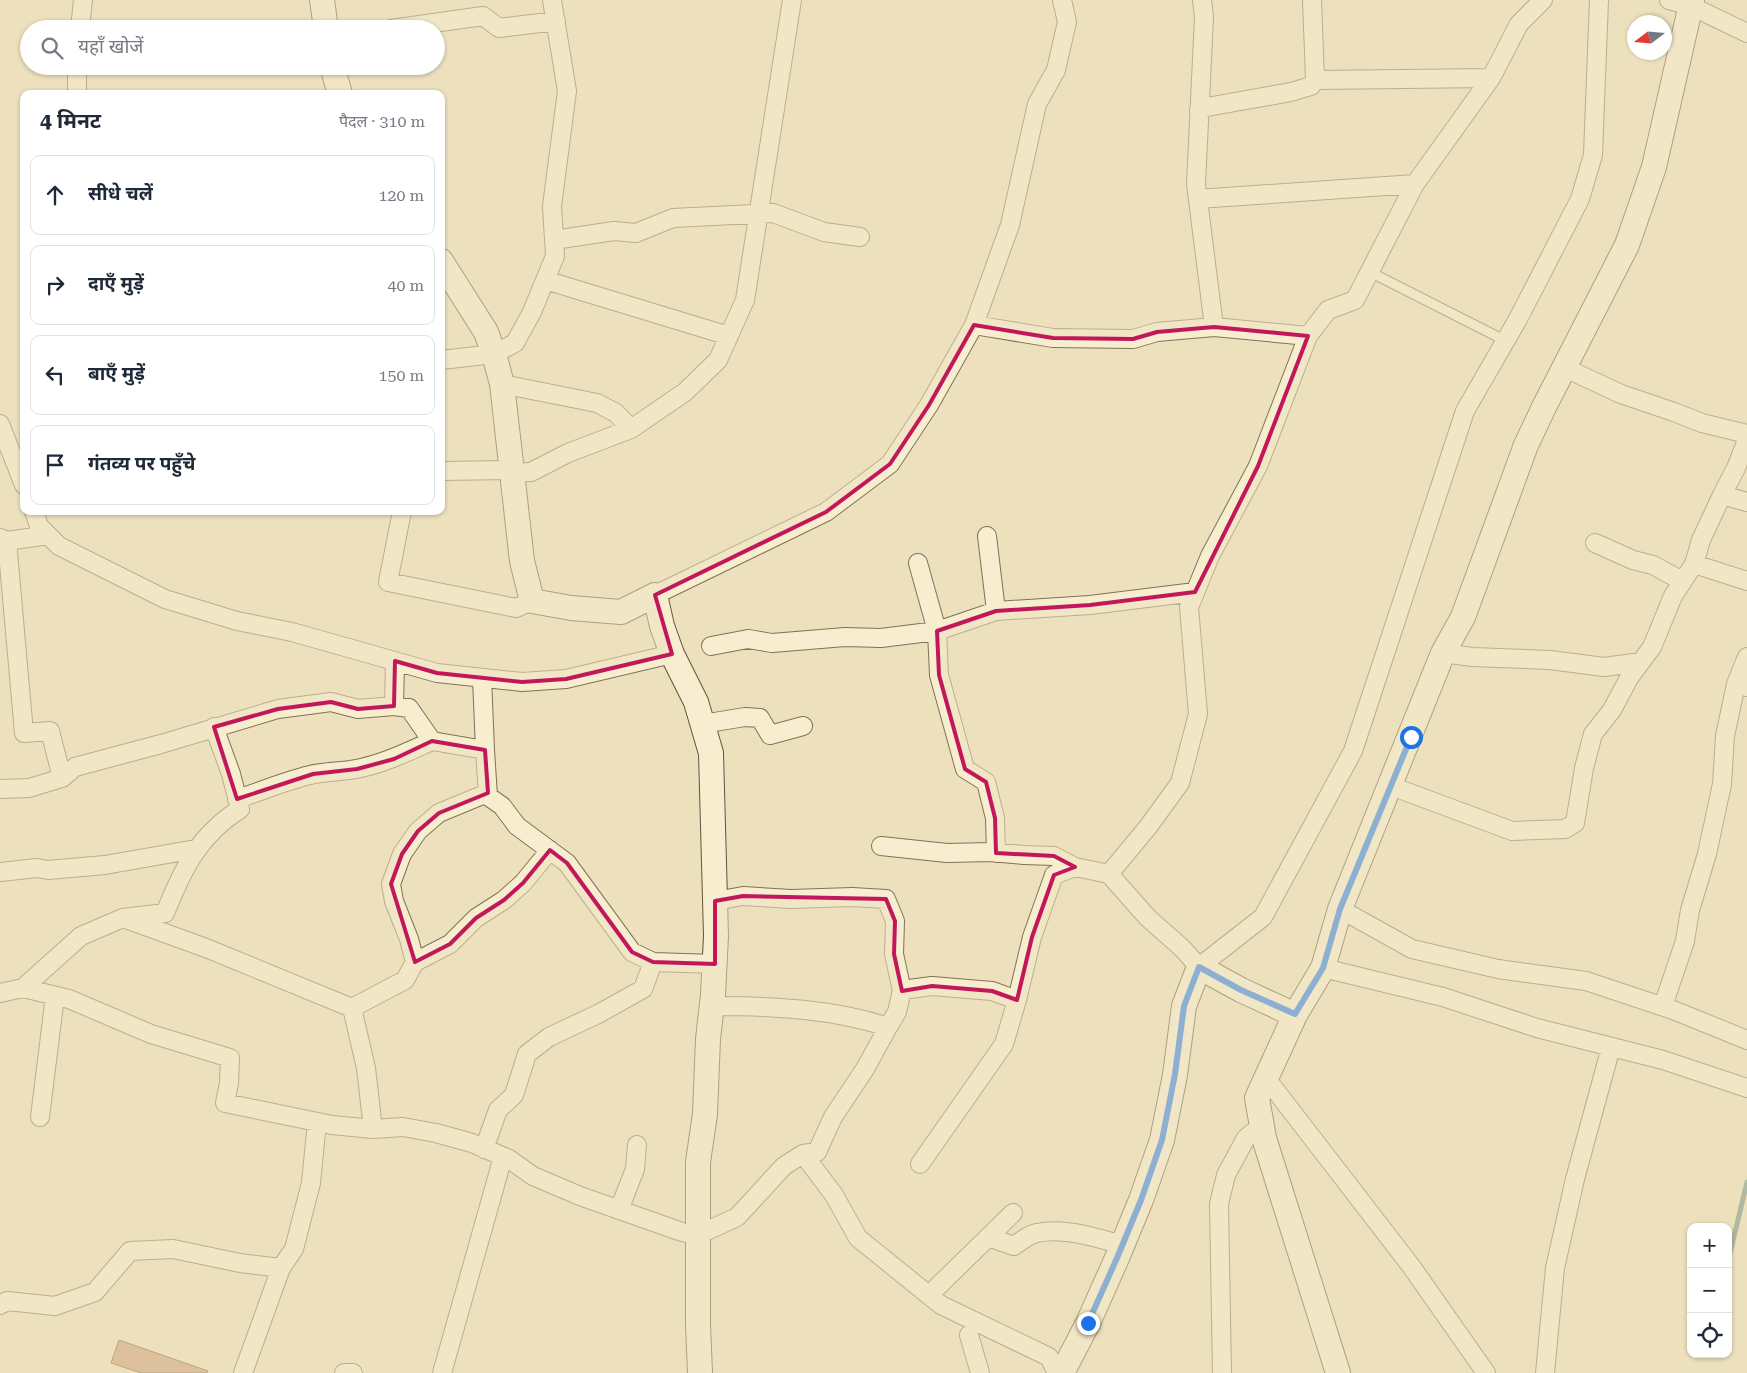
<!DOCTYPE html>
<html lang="hi">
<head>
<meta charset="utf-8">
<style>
	body { margin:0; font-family:"Roboto Serif","Noto Sans Devanagari",serif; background:#f6f6f7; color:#1f2937 }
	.controls { position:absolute; right:15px; bottom:15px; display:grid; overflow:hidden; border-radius:10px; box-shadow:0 1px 4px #0004 }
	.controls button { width:45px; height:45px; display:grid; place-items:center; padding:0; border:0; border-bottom:1px solid #e0e1e3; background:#fff; color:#1f2937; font:25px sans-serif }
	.compass { position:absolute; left:1627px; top:15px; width:45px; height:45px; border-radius:50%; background:#fff; box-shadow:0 1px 4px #0004; rotate:254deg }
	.stop { position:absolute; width:15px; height:15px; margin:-11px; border:4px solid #1a73e8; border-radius:50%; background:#fff }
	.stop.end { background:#1a73e8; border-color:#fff; box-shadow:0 1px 5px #0008 }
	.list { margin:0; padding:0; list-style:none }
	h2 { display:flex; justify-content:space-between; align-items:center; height:65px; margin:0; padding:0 20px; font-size:21px }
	h2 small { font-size:16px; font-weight:400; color:#747a83 }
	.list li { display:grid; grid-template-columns:32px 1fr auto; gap:15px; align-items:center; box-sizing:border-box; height:80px; margin:0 10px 10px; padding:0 10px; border:1px solid #e0e1e3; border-radius:10px }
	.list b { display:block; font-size:19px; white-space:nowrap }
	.list em { font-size:16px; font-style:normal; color:#747a83 }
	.icon { flex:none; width:28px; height:28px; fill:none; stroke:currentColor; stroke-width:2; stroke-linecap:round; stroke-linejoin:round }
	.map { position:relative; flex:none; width:1747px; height:1373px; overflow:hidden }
	.search { position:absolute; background:#fff; box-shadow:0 1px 4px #0004; left:20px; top:20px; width:425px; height:55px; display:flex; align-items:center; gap:12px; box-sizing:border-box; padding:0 18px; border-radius:28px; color:#747a83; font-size:19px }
	.panel { position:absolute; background:#fff; box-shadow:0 1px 4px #0004; left:20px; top:90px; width:425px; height:425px; border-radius:10px }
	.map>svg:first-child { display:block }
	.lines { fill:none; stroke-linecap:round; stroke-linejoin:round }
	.stream { stroke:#698a84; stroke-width:5 }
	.building { fill:#c99c74; stroke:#815c3e }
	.lane-casing { stroke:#837157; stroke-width:11 }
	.street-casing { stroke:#837157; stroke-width:20 }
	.secondary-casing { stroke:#64523b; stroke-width:26 }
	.lane { stroke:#f7eed0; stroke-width:9 }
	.street { stroke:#f7eed0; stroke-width:18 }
	.secondary { stroke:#f7eed0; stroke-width:24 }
	.route { stroke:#1a73e8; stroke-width:6 }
	.marked { fill:none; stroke:#c2185b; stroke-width:4; stroke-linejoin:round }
</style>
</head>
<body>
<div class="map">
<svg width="1747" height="1373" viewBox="0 0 1747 1373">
	<rect width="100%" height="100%" fill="#ece0bd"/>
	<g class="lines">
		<path class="stream" d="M1728 1262 1747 1182"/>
	</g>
	<path class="building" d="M119 1340 208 1371 207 1373H141L111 1363Z"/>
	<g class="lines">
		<g class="lane-casing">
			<path id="lane" d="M1370 272 1506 341"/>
		</g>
		<g class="street-casing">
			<path id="street" d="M1202 0 1204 17 1196 184 1214 327
				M1543 0 1519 24 1491 78 1415 184 1355 300 1328 310 1308 336 1258 466 1210 556 1189 607 1198 714 1180 783 1148 827 1109 874 1148 918 1182 948 1199 967 1263 917 1353 751 1465 411 1518 319 1580 199 1593 155 1599 0
				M1669 0 1691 6 1747 33
				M80 29 83 0
				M391 29 483 16 499 28 556 21
				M1315 80 1491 78
				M77 94V66
				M1199 110 1207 107 1291 92 1311 86 1315 80 1312 0
				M1198 199 1415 184
				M554 240 614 231 636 233 673 218 773 213 824 232 860 237
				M545 280 729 336
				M974 325 1053 338 1133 339 1157 332 1214 327 1308 336
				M441 360 494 354 515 343 532 312 555 256 552 206 567 91 552 0
				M1565 368 1621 394 1674 412 1702 423 1747 434
				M502 384 597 403 616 413 631 429
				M0 424 24 485
				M441 471 510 470 511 473 531 472 568 453 631 429 685 392 718 360 745 300 792 0
				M1722 495 1736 468 1747 440
				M34 511 39 526 59 546 165 599 237 621 292 632 437 673 522 682 566 679 672 654
				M402 511 388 582 516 608 532 601
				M987 536 996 611 1090 605 1195 592
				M0 538 7 541 48 535
				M7 541 24 733 50 731 62 778
				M1595 543 1633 560 1653 565 1682 581
				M1694 564 1701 540 1722 495 1747 502
				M655 595 826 512 890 464 929 405 974 325 1010 225 1037 104 1056 70 1067 22 1062 0
				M996 611 937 631 939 675 965 769 986 782 995 818 996 853
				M711 646 748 639 772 643 845 637 881 638 937 631 918 563
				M1443 653 1472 657 1550 660 1604 667 1641 662
				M395 661 394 706 409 708 432 741 485 750 488 796
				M482 678 485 750
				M1736 684 1747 657
				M702 724 745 717 760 718 770 735 803 726
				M1391 786 1512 831 1565 829 1575 823 1584 768 1593 734 1612 710 1629 678 1652 647 1673 596 1694 564 1747 581
				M0 789 29 788 62 778 75 767 161 744 278 709 331 702 358 709 394 706
				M237 799C262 791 285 781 310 775 325 771 341 772 356 769 383 764 407 752 432 741
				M881 846 947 853 991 852 1024 855 1054 856 1075 867
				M0 872 37 868 48 870 105 865 196 849
				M715 901 743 896 791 899 852 897 886 899 895 921 894 954 902 991
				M1340 909 1412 949 1498 969 1586 981 1673 1010 1747 1040
				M126 919 206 948 352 1008
				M415 962 450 944 476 918 504 900 523 883 550 850
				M1323 968 1443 997 1537 1028 1663 1060 1747 1088
				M23 988 81 936 123 918 165 913C183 869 198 836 240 809L231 774 214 727
				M0 993 23 988 69 999 151 1034 230 1058 229 1083 225 1103 332 1125 373 1129 403 1127 436 1133 472 1143 509 1159 533 1176 580 1196 682 1232 698 1235 737 1217 784 1166 803 1154 817 1152 833 1117 865 1069 888 1027
				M1663 1006 1685 941 1690 910 1707 854 1722 784 1725 736 1736 684 1747 687
				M711 1019 716 1006C773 1006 833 1009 888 1027L897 1012 902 990 932 986 992 991 1017 1000 1032 937 1054 875 1075 867 1109 874
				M1266 1078 1411 1266 1486 1373
				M40 1117 55 996
				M373 1129 366 1068 352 1008 405 980 415 962 409 939 394 901 391 884 402 854 418 831 439 813 485 794 502 806 517 826 567 863 632 952 653 962 715 964
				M484 1149 498 1110 514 1095 527 1054 549 1037 598 1014 643 989 653 962
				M803 1154 834 1195 858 1238 941 1305 1049 1357 1057 1373
				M920 1164 1004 1044 1017 1000
				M619 1210 635 1169 637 1145
				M988 1237 1014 1246C1020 1242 1029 1234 1037 1233 1065 1227 1096 1238 1123 1245
				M929 1295 1013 1213
				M0 1305 7 1301 55 1306 95 1292 130 1251 173 1249 240 1263 281 1268
				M969 1335 980 1373
				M243 1373 281 1268 294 1249 311 1183 317 1122
				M344 1373H353
				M442 1373 503 1157
				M1222 1373 1219 1204 1226 1175 1246 1138 1262 1125
				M1545 1373 1555 1268 1575 1179 1611 1047"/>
		</g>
		<g class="secondary-casing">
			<path id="secondary" d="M322 0 326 29
				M332 66 340 94
				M441 261 486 332 494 354 502 384 522 561 532 601 571 608 621 612 655 595 662 626 672 654 696 702 711 753 716 936 713 995 708 1039 705 1114 698 1162V1324L700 1373
				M1295 1015 1257 1098 1264 1138 1338 1373
				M1062 1373 1088 1323 1117 1258 1141 1200 1162 1140 1175 1075 1184 1006 1199 967 1241 990 1295 1015 1323 968 1340 909 1443 653 1463 617 1526 445 1544 407 1627 245 1654 167 1692 0"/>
		</g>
		<use href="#lane" class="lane"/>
		<use href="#street" class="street"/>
		<use href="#secondary" class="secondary"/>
	</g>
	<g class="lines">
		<path class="route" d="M1088 1323 1117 1258 1141 1200 1162 1140 1175 1074 1184 1006 1199 967 1241 990 1295 1014 1323 968 1340 909 1411 737"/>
	</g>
	<path d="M0 0H1747V1373H0ZM974 325 1053 338 1133 339 1157 332 1214 327 1308 336 1258 466 1195 592 1090 605 996 611 937 631 939 675 965 769 986 782 995 818 996 853 1054 856 1075 867 1054 875 1032 937 1017 1000 992 991 932 986 902 991 894 954 895 921 886 899 743 896 715 901V964L653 962 632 952 567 863 550 850 523 883 504 900 476 918 450 944 415 962 391 884 402 854 418 831 439 813 488 793 485 750 432 741 394 759 357 769 313 774 237 799 214 727 278 709 331 702 358 709 394 706 395 661 437 673 522 682 566 679 672 654 655 595 826 512 890 464 929 405Z" fill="#ece0bd" fill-opacity=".55" fill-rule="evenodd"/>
	<path class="marked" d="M974 325 1053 338 1133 339 1157 332 1214 327 1308 336 1258 466 1195 592 1090 605 996 611 937 631 939 675 965 769 986 782 995 818 996 853 1054 856 1075 867 1054 875 1032 937 1017 1000 992 991 932 986 902 991 894 954 895 921 886 899 743 896 715 901V964L653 962 632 952 567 863 550 850 523 883 504 900 476 918 450 944 415 962 391 884 402 854 418 831 439 813 488 793 485 750 432 741 394 759 357 769 313 774 237 799 214 727 278 709 331 702 358 709 394 706 395 661 437 673 522 682 566 679 672 654 655 595 826 512 890 464 929 405Z"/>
</svg>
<div class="controls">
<button>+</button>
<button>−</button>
<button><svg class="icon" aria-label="locate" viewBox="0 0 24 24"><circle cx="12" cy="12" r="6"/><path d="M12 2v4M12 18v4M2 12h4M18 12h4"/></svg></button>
</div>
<svg class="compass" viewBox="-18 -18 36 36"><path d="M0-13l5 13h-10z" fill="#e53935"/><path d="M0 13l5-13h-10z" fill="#747a83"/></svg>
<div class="stop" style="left:1411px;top:737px"></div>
<div class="stop end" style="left:1088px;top:1323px"></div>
<div class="search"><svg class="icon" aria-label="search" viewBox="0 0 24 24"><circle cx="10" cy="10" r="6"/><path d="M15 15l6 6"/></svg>यहाँ खोजें</div>
<section class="panel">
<h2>4 मिनट<small>पैदल · 310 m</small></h2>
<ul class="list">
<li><svg class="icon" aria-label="ahead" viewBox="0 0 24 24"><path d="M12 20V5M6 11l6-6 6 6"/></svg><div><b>सीधे चलें</b></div><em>120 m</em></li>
<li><svg class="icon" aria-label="right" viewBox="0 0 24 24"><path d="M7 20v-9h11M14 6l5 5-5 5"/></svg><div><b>दाएँ मुड़ें</b></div><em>40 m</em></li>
<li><svg class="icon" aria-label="left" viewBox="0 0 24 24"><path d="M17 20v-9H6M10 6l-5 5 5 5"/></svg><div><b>बाएँ मुड़ें</b></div><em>150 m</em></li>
<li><svg class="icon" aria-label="arrive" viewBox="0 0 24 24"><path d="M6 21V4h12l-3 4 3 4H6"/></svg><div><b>गंतव्य पर पहुँचे</b></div></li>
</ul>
</section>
</div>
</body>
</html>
